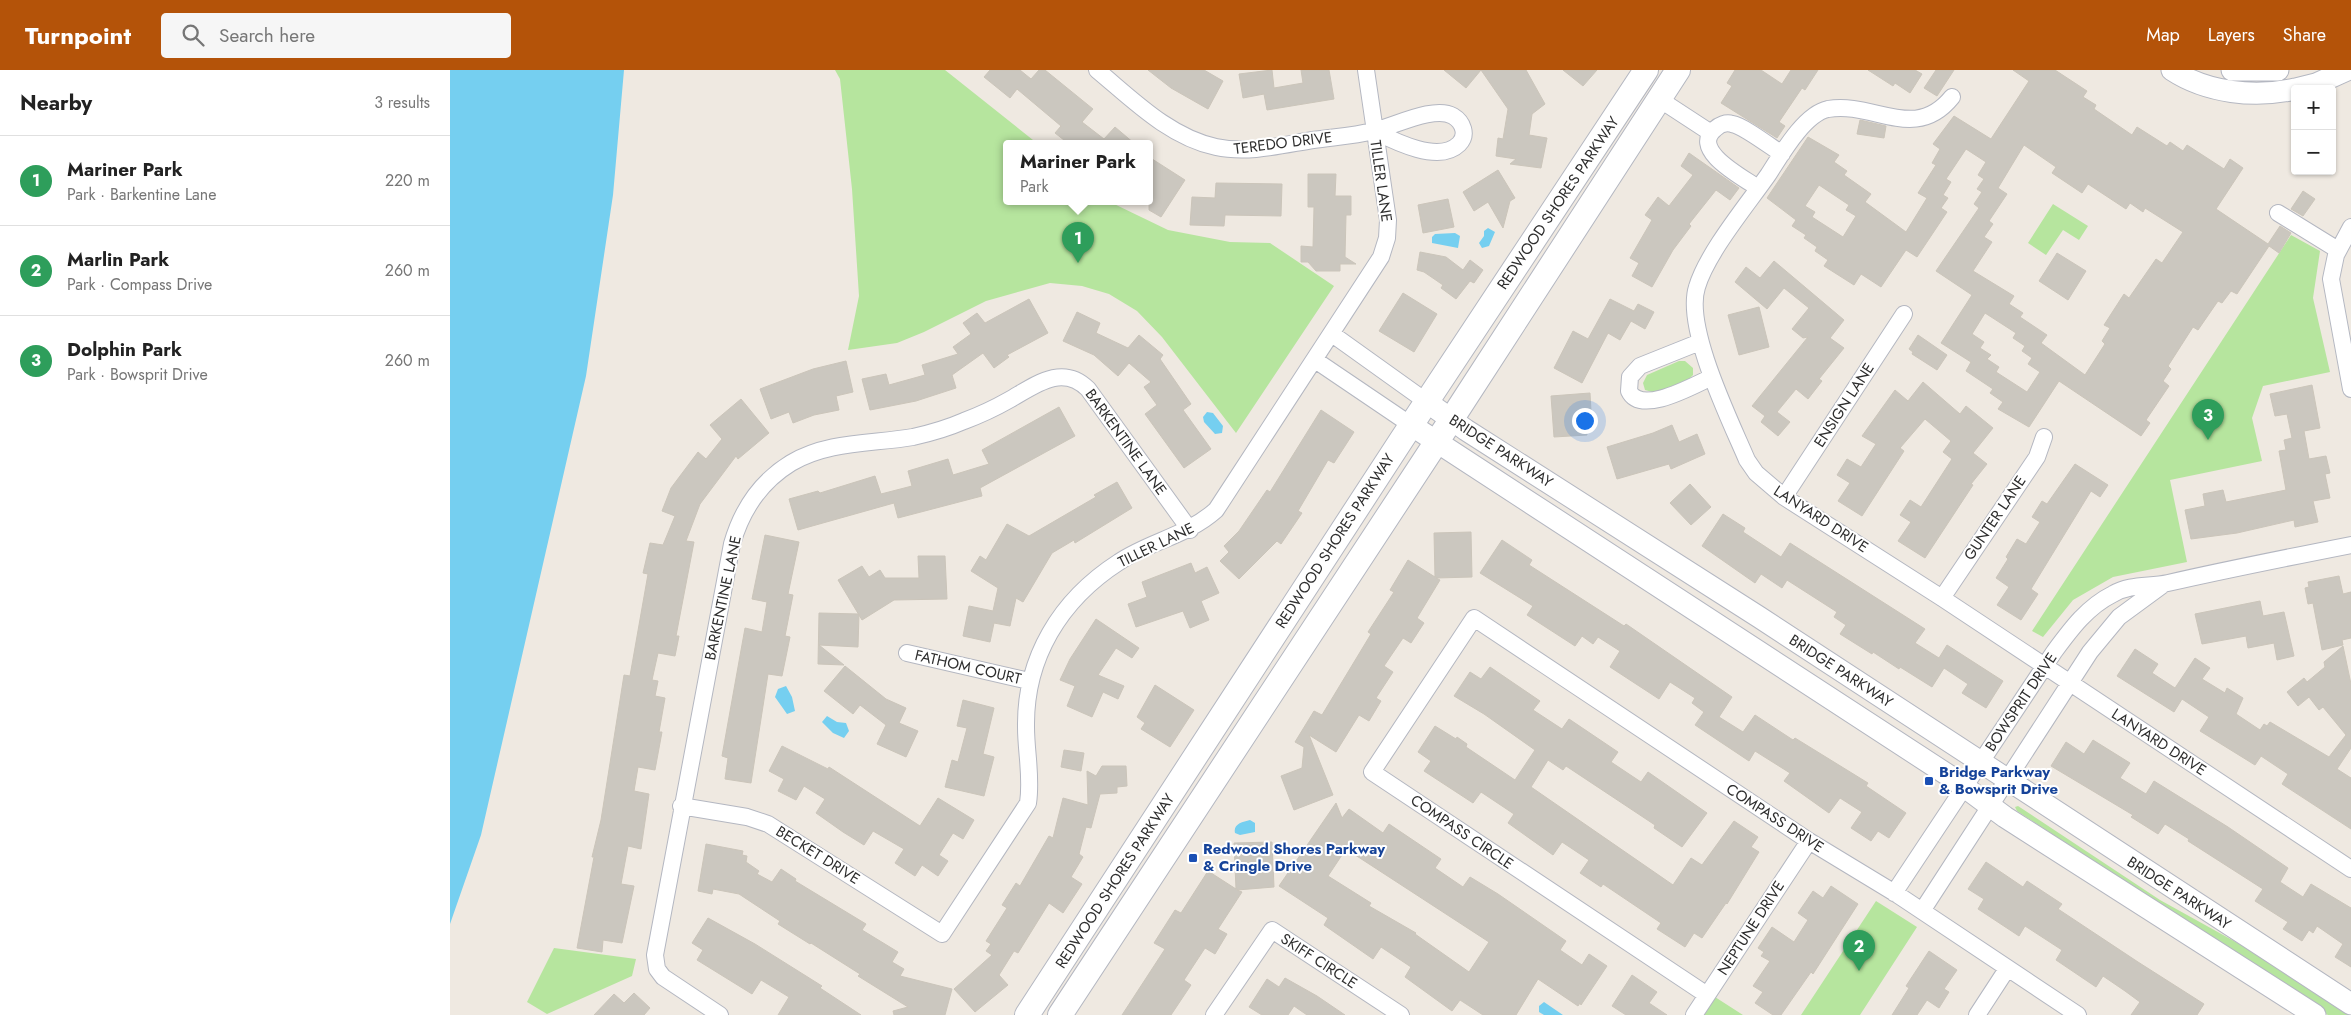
<!DOCTYPE html>
<html lang="en">
<head>
<meta charset="utf-8">
<style>
	body { margin:0; font-family:Jost,sans-serif; background:#f6f6f6; color:#222 }
	.controls { position:absolute; right:15px; top:15px; display:grid; overflow:hidden; border-radius:5px; box-shadow:0 1px 4px #0004 }
	.controls button { width:45px; height:45px; display:grid; place-items:center; padding:0; border:0; border-bottom:1px solid #e0e0e0; background:#fff; color:#222; font:25px sans-serif }
	.you { position:absolute; left:1134px; top:350px; width:18px; height:18px; margin:-12px; border:4px solid #fff; border-radius:50%; background:#1a73e8; box-shadow:0 0 0 8px #1a73e833 }
	.badge { display:grid; place-items:center; width:32px; height:32px; border-radius:50%; background:#b45309; color:#fff; font-size:16px; font-weight:700 }
	.pin { position:absolute; translate:-50% -41px; filter:drop-shadow(0 1px 2px #0008) }
	.pin::after { content:''; position:absolute; top:26px; width:18px; height:15px; background:inherit; clip-path:polygon(0 0,100% 0,50% 100%) }
	.popup { position:absolute; left:553px; top:70px; width:150px; height:65px; box-sizing:border-box; display:grid; place-content:center; border-radius:5px; background:#fff; filter:drop-shadow(0 1px 4px #0005); font-size:16px; white-space:nowrap; color:#767676 }
	.popup b { font-size:19px; color:#222 }
	.popup::after { content:''; position:absolute; left:50%; top:100%; margin-left:-10px; border:10px solid transparent; border-top-color:#fff }
	.list { margin:0; padding:0; list-style:none }
	h2 { display:flex; justify-content:space-between; align-items:center; height:65px; margin:0; padding:0 20px; font-size:21px }
	h2 small { font-size:16px; font-weight:400; color:#767676 }
	.list li { display:grid; grid-template-columns:32px 1fr auto; gap:15px; align-items:center; box-sizing:border-box; height:90px; padding:0 20px; border-top:1px solid #e0e0e0 }
	.list b { display:block; font-size:19px; white-space:nowrap }
	.list p { margin:0; font-size:16px; white-space:nowrap; color:#767676 }
	.list em { font-size:16px; font-style:normal; color:#767676 }
	.icon { flex:none; width:28px; height:28px; fill:none; stroke:currentColor; stroke-width:2; stroke-linecap:round; stroke-linejoin:round }
	.map { position:relative; flex:none; width:1901px; height:945px; overflow:hidden }
	header { display:flex; align-items:center; gap:30px; box-sizing:border-box; height:70px; padding:0 25px; background:#b45309; color:#fff }
	header strong { font-size:24px }
	nav { display:flex; gap:28px; margin-inline-start:auto; font-size:18px }
	.search { width:350px; height:45px; background:#f6f6f6; display:flex; align-items:center; gap:12px; box-sizing:border-box; padding:0 18px; border-radius:5px; color:#767676; font-size:19px }
	main { display:flex }
	aside { flex:1; background:#fff }
	.map>svg:first-child { display:block }
	.green { fill:#b6e59e }
	.water { fill:#75cff0 }
	.building { fill:#cbc7bf; stroke:#cbc5ba; fill-rule:evenodd }
	.lines { fill:none; stroke-linecap:round; stroke-linejoin:round }
	.minor-casing { stroke:#b4b7c1; stroke-width:18 }
	.tertiary-casing { stroke:#b4b7c1; stroke-width:23 }
	.secondary-casing { stroke:#b4b7c1; stroke-width:26 }
	.minor { stroke:#fff; stroke-width:16 }
	.tertiary { stroke:#fff; stroke-width:21 }
	.secondary { stroke:#fff; stroke-width:24 }
	.transit-dot { fill:#1a4fb4; stroke:#fff; stroke-width:2 }
	.labels { text-anchor:middle; stroke-width:4; stroke-linejoin:round; paint-order:stroke }
	.street-label { font-size:15px; fill:#2e2e2e; stroke:#fff }
	.transit-label { font-size:15px; font-weight:bold; fill:#164399; stroke:#fff; text-anchor:start }
</style>
</head>
<body>
<header>
<strong>Turnpoint</strong>
<div class="search"><svg class="icon" aria-label="search" viewBox="0 0 24 24"><circle cx="10" cy="10" r="6"/><path d="M15 15l6 6"/></svg>Search here</div>
<nav><a>Map</a><a>Layers</a><a>Share</a></nav>
</header>
<main>
<aside>
<h2>Nearby<small>3 results</small></h2>
<ul class="list">
<li><span class="badge" style="background:#2e9e5b">1</span><div><b>Mariner Park</b><p>Park · Barkentine Lane</p></div><em>220 m</em></li>
<li><span class="badge" style="background:#2e9e5b">2</span><div><b>Marlin Park</b><p>Park · Compass Drive</p></div><em>260 m</em></li>
<li><span class="badge" style="background:#2e9e5b">3</span><div><b>Dolphin Park</b><p>Park · Bowsprit Drive</p></div><em>260 m</em></li>
</ul>
</aside>
<div class="map">
<svg width="1901" height="945" viewBox="0 0 1901 945">
	<rect width="100%" height="100%" fill="#efe9e1"/>
	<path class="green" d="M385 0H495L588 74H557V132H660L718 160 780 172 820 173 884 216 786 363 712 267 687 241 659 224 632 216 600 213 536 231 474 262 447 273 398 280 409 226 402 119 390 9Z
		M1603 134 1638 156 1629 170 1613 160 1596 185 1578 173Z
		M1841 165 1870 181 1863 228 1880 302 1813 316 1802 348 1812 391 1720 410 1737 492 1663 507 1623 530 1593 567 1582 561Z
		M1229 291H1235L1243 298V305L1239 309 1206 323 1195 320 1193 313 1197 305Z
		M1568 736 1710 830 1793 876 1899 945H1878L1567 741 1565 737Z
		M1426 831 1467 857 1410 945H1351Z
		M104 878 186 889 182 906 97 944 77 932Z
		M1265 927 1293 945H1253Z"/>
	<path class="water" d="M0 0H174L163 125 136 306 31 765 0 854Z
		M1038 158 1045 162 1039 176 1032 178 1029 173 1034 166V161Z
		M1005 163 1010 166 1008 178 982 173V167L985 164Z
		M757 342 763 343 773 356 772 363 765 364 754 352 753 347Z
		M336 616 342 627 345 641 337 644 325 627 328 619Z
		M377 646 387 652 396 653 399 661 394 668 383 663 372 652Z
		M800 750 805 753V762L790 765 785 763C783 754 792 752 800 750Z
		M1094 932 1113 945H1094L1089 942V936Z"/>
	<path class="building" d="M540 0H570L581 9 589 0H595L643 39 632 52 654 69 665 57 685 74H619L605 63 611 56 567 19 560 28 534 7Z
		M698 0H754L773 11 758 39 721 18Z
		M822 0 824 18 853 13 851 0H879L884 29 817 40 814 24 793 28 789 4Z
		M994 0H1076L1095 34 1082 44 1079 65 1097 68 1091 98 1060 94 1066 89 1046 86 1048 68 1053 69 1058 39 1031 0 1016 18Z
		M1113 0H1147L1133 16Z
		M1285 0H1311L1332 14 1341 0H1368L1355 20 1352 18 1329 52 1335 56 1327 68 1271 33 1282 16 1277 13Z
		M1418 0H1465L1472 4 1460 23 1445 13 1443 16Z
		M1486 0H1504L1487 26 1474 18Z
		M1563 0H1605L1637 21 1633 27 1646 35 1644 39 1682 65 1687 57 1717 76 1720 72 1733 81 1737 75 1774 99 1780 89 1793 98 1766 139 1818 174 1830 156 1841 163 1829 183 1819 176 1787 224 1781 221 1772 233 1768 231 1748 260 1743 257 1718 296 1721 299 1713 311 1719 316 1696 350 1700 353 1691 366 1609 311 1579 357 1548 339 1553 332 1540 323 1543 319 1516 301 1521 292 1491 273 1522 225 1486 201 1529 138 1524 134 1532 122 1527 119 1534 109 1528 105 1536 92 1516 79 1496 109 1501 112 1493 125 1498 128 1491 138 1497 142 1467 187 1456 180 1431 217 1411 204 1404 215 1374 196 1378 190 1365 181 1367 177 1354 168 1356 165 1342 156 1346 150 1317 128 1358 67 1389 85 1384 92 1397 101 1394 105 1421 124 1415 132 1456 162 1477 128 1468 123 1486 95 1482 93 1490 79 1483 74 1504 46 1541 69 1579 11ZM1574 75 1606 97 1602 103 1632 123 1638 114 1676 139 1680 133 1693 142 1695 138 1733 162 1712 193 1706 189 1679 228 1674 224 1654 255 1660 258 1652 271 1655 274 1635 305 1591 273 1597 265 1570 247 1573 243 1559 234 1564 226 1523 201 1542 172 1534 167 1543 154 1539 151 1557 124 1548 118ZM1369 115 1399 135 1396 140 1406 146 1393 167 1362 147 1365 142 1355 136ZM1535 243 1566 263 1563 268 1575 276 1572 281 1582 288 1578 294 1590 302 1577 322 1546 302 1549 297 1537 289 1541 285 1530 278 1534 272 1522 264Z
		M1410 50 1436 56 1434 68 1407 64Z
		M1239 83 1289 118 1280 130 1266 120 1239 154 1241 156 1223 180 1202 217 1182 206 1189 193 1180 188 1202 150 1195 145 1208 127 1219 136 1243 105 1231 96Z
		M699 87 735 110 711 147 699 140Z
		M1048 100 1065 128 1060 131 1053 158 1038 132 1024 141 1013 122Z
		M858 104H886L885 126H901V145H896L895 187 906 194H890V201H866L858 192H851V176L863 177 864 137H858Z
		M766 113 832 114 831 146 775 145 774 156 740 155 742 127 765 128Z
		M1853 121 1865 129 1853 146 1841 139Z
		M998 129 1004 157 973 163 968 135Z
		M970 182 996 187 1013 200 1020 190 1033 200 1024 213 1020 211 1006 229 991 218 993 215 974 202 967 200Z
		M1607 183 1636 201 1618 230 1589 211Z
		M1324 191 1394 250 1380 268 1394 278 1369 309 1372 311 1358 329 1346 319 1327 342 1340 352 1328 366 1311 352 1315 346 1302 336 1358 267 1353 268 1342 259 1359 238 1334 218 1317 239 1285 212 1296 197 1310 208Z
		M953 223 987 244 964 282 929 261Z
		M579 229 598 263 557 285 559 287 544 298 533 283 502 305 506 318 466 331 420 340 412 309 436 304 439 315 475 305 472 295 508 284 503 277 521 264 513 253 527 243 535 253Z
		M1160 229 1184 241 1188 234 1204 242 1195 259 1181 251 1170 270 1158 263 1132 313 1104 298 1123 261 1138 269Z
		M1309 237 1319 277 1289 285 1278 245Z
		M627 242 650 253 646 263 678 278 689 265 713 285 710 289 741 334 733 340 761 379 734 398 695 344 707 335 694 317 701 312 679 293 668 306 644 285 613 271Z
		M1468 265 1497 285 1487 300 1462 284 1463 282 1459 279Z
		M396 291 403 322 386 326 389 340 364 345 343 353 339 342 321 349 310 319 363 299Z
		M1473 312 1510 344 1516 336 1543 358 1523 383 1537 394 1521 414 1523 415 1475 488 1448 471 1461 452 1450 445 1460 430 1471 437 1502 389 1493 382 1501 371 1475 349 1450 378 1454 381 1412 446 1388 431 1400 413 1387 405 1397 389 1411 397 1426 374 1412 366 1445 320 1458 331Z
		M1862 315 1870 358 1854 361 1859 389 1876 386 1880 403 1875 404 1880 428 1863 431 1868 452 1845 457 1844 450 1787 463 1741 469 1735 440 1755 436 1753 424 1773 420 1776 432 1836 420 1829 381 1836 380 1834 370 1842 368 1837 344 1825 346 1820 324Z
		M1140 323 1141 341H1135L1137 365 1104 367 1101 326Z
		M291 329 319 363 288 389 286 386 250 434 236 471 244 472 226 566H229L225 586 208 583 202 610 208 611 205 626 215 628 209 662H212L205 700 188 697 184 721 199 724 191 779 178 776 171 814 184 816 172 873 153 870 152 882 127 878 144 787H142L151 750 174 605 180 606 198 504 193 503 200 473 213 475 225 446 212 441 221 418 248 382 256 389 272 369 260 355Z
		M609 337 625 366 530 418 532 426 448 448 444 433 348 460 339 429 368 421 370 423 425 406 431 424 462 416 458 401 498 389 503 405 539 394 532 380Z
		M871 340 904 362 884 393 878 390 848 441 852 443 831 474 827 471 789 509 770 491 779 482 774 476 789 461 817 420 820 422Z
		M1222 355 1229 372 1247 364 1255 384 1221 399 1219 394 1167 409 1157 377 1203 363Z
		M1625 394 1658 415 1650 427 1641 421 1581 519 1588 524 1571 550 1547 535 1559 517 1546 508 1558 489 1556 487 1567 469 1576 474 1590 452 1582 447 1592 431 1597 434Z
		M667 412 682 438 625 473 624 470 602 483 573 532 566 528 560 556 544 553 540 572 513 566 519 536 543 541 548 518 521 501 530 486 536 490 557 454 579 466 646 427 644 425Z
		M1240 414 1261 437 1241 455 1220 433Z
		M1273 444 1295 458 1293 462 1331 487 1340 473 1475 559 1465 573 1489 588 1497 575 1553 611 1536 638 1512 623 1518 614 1494 598 1482 617 1450 597 1449 599 1423 582 1422 584 1390 564 1396 555 1384 547 1387 542 1337 510 1332 518 1311 504 1305 513 1252 476Z
		M1021 462 1022 507 986 508 990 510 967 548 974 553 961 573 953 568 934 596 943 602 926 628 931 631 919 651 909 645 886 682 859 665 883 725 844 740 831 706 852 698 854 677 845 672 864 641 872 645 921 564 918 562 944 522 940 520 958 490 985 507 984 463Z
		M315 465 349 472 338 524 343 525 335 566 340 567 332 606 318 604 301 713 275 709 278 688 272 686 295 558 312 562 317 532 302 529Z
		M1052 470 1082 490 1079 495 1174 556 1176 554 1282 627 1269 647 1293 662 1305 645 1343 670 1345 668 1418 713 1416 716 1456 743 1439 768 1428 761 1421 771 1401 758 1412 742 1390 728 1379 743 1334 711 1340 703 1305 681 1299 691 1245 655 1254 642 1242 633 1245 628 1220 612 1209 629 1160 597 1170 581 1148 567 1143 574 1132 566 1125 576 1077 545 1083 536 1030 503Z
		M468 486H495L497 529 444 530 412 550 388 510 412 496 419 507 430 500 435 508H469Z
		M741 493 745 503 757 497 769 523 751 531 759 550 740 558 733 541 686 557 678 534 697 527 692 512Z
		M1889 506 1893 524 1901 522V568L1892 570 1893 575 1872 580 1863 533 1858 534 1855 518 1859 517 1858 512Z
		M1810 531 1813 546 1834 542 1844 586 1827 590 1824 573 1798 578 1796 566 1752 574 1745 544Z
		M369 543 409 544 408 577 369 575 394 595 368 594Z
		M646 549 689 578 682 588 666 578 648 605 674 616 668 629 653 622 642 647 617 636 625 616 610 610 620 589Z
		M1893 576 1901 614V678L1887 699 1901 708V759L1832 714 1838 704 1811 686 1805 695 1750 661 1759 647 1732 629 1724 642 1667 606 1685 579 1708 594 1702 603 1725 618 1745 588 1760 598 1752 609 1775 623 1777 618 1793 628 1786 644 1810 660 1814 654 1817 656 1820 652 1879 687 1896 665 1873 637 1869 640 1859 627 1848 636 1837 622 1854 608 1857 612 1875 597 1874 592Z
		M395 596 436 629 456 638 449 653 468 661 456 687 427 674 436 655 410 635 403 644 374 621Z
		M1040 597 1090 631 1083 640 1112 659 1119 649 1168 682 1161 692 1191 712 1198 702 1257 743 1232 777 1204 758 1205 755 1116 696 1113 700 1098 690 1081 717 1223 815 1241 788 1252 795 1284 751 1308 767 1301 777 1309 782 1277 834 1276 833 1252 868 1244 863 1235 877 1207 859 1211 853 1153 814 1151 817 1130 803 1139 790 1112 772 1103 785 1058 753 1064 744 1031 722 1023 733 974 701 981 691 968 682 985 656 1006 669 1007 667 1017 674 1016 677 1065 710 1085 680 1034 644 1004 626 1020 602 1031 609Z
		M705 615 744 640 720 677 691 659 695 653 687 647Z
		M513 630 544 638 533 684 544 687 534 726 495 717 502 690 508 692 517 658 507 656Z
		M1643 670 1680 693 1670 708 1696 724 1704 711 1778 757 1838 798 1830 812 1853 827 1861 814 1901 838V897L1885 887 1893 874 1867 856 1863 863 1859 860 1852 871 1833 859 1838 852 1805 831 1813 819 1738 771 1739 769 1715 754 1708 764 1681 747 1683 745 1601 696 1616 672 1634 684Z
		M332 676 378 699 379 697 470 756 488 728 524 750 513 769 503 763 489 785 498 791 488 806 472 795 465 806 445 793 454 779 423 761 414 775 393 762 366 743 375 729 354 716 346 730 328 721 334 709 319 701Z
		M614 680 634 683 631 701 611 697Z
		M652 696H676L677 716 667 717V723L650 724 641 758 636 757 629 784 633 787 621 807 632 814 613 843 599 833 568 883 564 881 549 905 558 915 525 942 504 919 542 885 536 881 541 874 536 871 557 838 552 835 566 813 570 816 599 766 603 768 613 728 638 735 637 701 646 706Z
		M886 733 892 748 899 739 933 763 939 754 991 789 985 798 1013 817 1020 807 1048 824 1116 871 1110 880 1132 895 1139 884 1157 896 1131 935 1130 933 1128 936 1088 909 1066 945H1033L1010 930 1002 941 955 907 961 897 931 877 923 889 874 855 878 848 829 816ZM896 779 1039 872 1019 902 965 864 966 863 919 836 921 833 878 806Z
		M822 772 824 817 787 820 792 822 768 859 777 864 765 884 755 878 734 910 741 915 721 945H672L715 879 704 873 725 840 731 843 758 801 786 819 784 773Z
		M256 774 293 781 292 785 297 786 296 792 309 801 307 804 322 812 331 799 346 809 345 811 416 854 412 860 448 882 442 892 454 899 450 906 502 919 495 945H444L443 941 458 937 408 906 410 904 361 873 360 874 328 854 330 851 289 824 263 819 262 824 248 821Z
		M1536 792 1573 817 1577 811 1612 834 1608 839 1688 892 1754 934 1747 945H1681L1690 932 1675 921 1653 906 1646 917 1606 890 1612 880 1575 856 1569 866 1528 839 1534 829 1518 819Z
		M1381 816 1408 834 1363 904 1361 902 1331 945H1323L1305 933 1313 922 1303 916 1320 891 1311 886 1314 882 1308 878 1322 857 1344 872 1358 850 1348 843 1363 821 1373 828Z
		M258 848 305 874 372 916 370 918 411 945H328L339 927 311 910 302 924 247 890 253 880 242 873Z
		M1479 881 1507 900 1494 919 1499 922 1489 938 1477 930 1467 945H1442L1459 918 1456 916Z
		M1182 905 1207 922 1199 933 1217 945H1176L1162 936Z
		M835 908 867 926 895 945H857L844 936 838 945H812L799 937 817 909 829 917Z
		M184 923 200 938 194 945H144L164 924 174 933Z"/>
	<g class="lines">
		<g class="minor-casing">
			<path id="minor" d="M647 0C682 29 719 67 766 77 798 84 832 75 863 70 883 67 904 66 923 61 943 57 984 35 1003 46 1013 52 1018 65 1009 74 989 94 944 71 924 61
				M1502 27C1465 73 1424 31 1378 39 1354 44 1331 85 1318 105 1297 135 1257 183 1247 217 1234 257 1280 350 1297 390L1306 403 1334 427 1492 528 1901 799
				M1209 29 1261 63
				M1308 118C1294 108 1239 80 1265 59 1269 55 1276 52 1282 54 1294 56 1321 77 1332 84
				M1828 143 1888 180
				M1901 157 1886 185 1881 209 1901 319
				M882 264 977 332
				M1250 272 1190 296 1180 307 1179 321C1191 346 1244 315 1262 307
				M865 290 961 355
				M1334 427 1454 244
				M1492 528 1587 387 1594 367
				M457 583 579 611
				M231 736 297 747 318 754 492 864 578 733C582 707 576 683 576 657 575 588 610 530 669 492 700 471 737 466 766 440L931 187 937 168 938 150 916 0
				M1444 823 1604 582C1621 559 1637 537 1663 524 1680 514 1699 517 1718 513 1779 499 1840 487 1901 475
				M1472 841 1640 582 1669 547 1714 514
				M1257 925 922 702 1024 548 1359 771 1448 825 1628 945
				M270 945 213 907 207 899 205 885 282 474C292 439 310 412 341 393 378 371 422 374 463 367 481 363 498 358 514 351 530 345 545 338 559 330 584 316 612 293 638 319L740 460
				M764 945 822 860 951 945
				M1244 945 1359 771
				M1527 945 1557 899"/>
		</g>
		<g class="tertiary-casing">
			<path id="tertiary" d="M1722 0C1757 23 1805 28 1845 19
				M1782 0H1828
				M1846 19 1866 14 1897 0
				M977 332 1016 360 1309 547 1901 934
				M961 355 1501 707 1555 747 1865 945"/>
		</g>
		<g class="secondary-casing">
			<path id="secondary" d="M577 945 952 369 1196 0
				M610 945 1001 350 1228 0"/>
		</g>
		<use href="#minor" class="minor"/>
		<use href="#tertiary" class="tertiary"/>
		<use href="#secondary" class="secondary"/>
	</g>
	<g class="transit-dot">
		<rect x="1474" y="706" width="10" height="10" rx="2.5"/>
		<rect x="738" y="783" width="10" height="10" rx="2.5"/>
	</g>
	<g class="labels">
		<g class="street-label">
			<text transform="translate(833 73) rotate(-7)" y="5">TEREDO DRIVE</text>
			<text transform="translate(931 111) rotate(82)" y="5">TILLER LANE</text>
			<text transform="translate(1108 133) rotate(-56)" y="5">REDWOOD SHORES PARKWAY</text>
			<text transform="translate(1394 335) rotate(-57)" y="5">ENSIGN LANE</text>
			<text transform="translate(676 372) rotate(54)" y="5">BARKENTINE LANE</text>
			<text transform="translate(1051 381) rotate(33)" y="5">BRIDGE PARKWAY</text>
			<text transform="translate(1545 448) rotate(-56)" y="5">GUNTER LANE</text>
			<text transform="translate(1371 449) rotate(33)" y="5">LANYARD DRIVE</text>
			<text transform="translate(885 471) rotate(-57)" y="5">REDWOOD SHORES PARKWAY</text>
			<text transform="translate(706 475) rotate(-26)" y="5">TILLER LANE</text>
			<text transform="translate(273 528) rotate(-78)" y="5">BARKENTINE LANE</text>
			<text transform="translate(518 597) rotate(13)" y="5">FATHOM COURT</text>
			<text transform="translate(1391 601) rotate(33)" y="5">BRIDGE PARKWAY</text>
			<text transform="translate(1571 632) rotate(-56)" y="5">BOWSPRIT DRIVE</text>
			<text transform="translate(1709 672) rotate(33)" y="5">LANYARD DRIVE</text>
			<text transform="translate(1325 748) rotate(33)" y="5">COMPASS DRIVE</text>
			<text transform="translate(1012 762) rotate(34)" y="5">COMPASS CIRCLE</text>
			<text transform="translate(368 785) rotate(32)" y="5">BECKET DRIVE</text>
			<text transform="translate(665 811) rotate(-57)" y="5">REDWOOD SHORES PARKWAY</text>
			<text transform="translate(1729 823) rotate(33)" y="5">BRIDGE PARKWAY</text>
			<text transform="translate(1301 858) rotate(-57)" y="5">NEPTUNE DRIVE</text>
			<text transform="translate(869 891) rotate(33)" y="5">SKIFF CIRCLE</text>
		</g>
		<g class="transit-label">
			<text x="1489" y="707">Bridge Parkway<tspan x="1489" dy="17">&amp; Bowsprit Drive</tspan></text>
			<text x="753" y="784">Redwood Shores Parkway<tspan x="753" dy="17">&amp; Cringle Drive</tspan></text>
		</g>
	</g>
</svg>
<div class="controls">
<button>+</button>
<button>−</button>
</div>
<div class="you"></div>
<div class="pin badge" style="left:628px;top:193px;background:#2e9e5b">1</div>
<div class="popup"><b>Mariner Park</b>Park</div>
<div class="pin badge" style="left:1409px;top:901px;background:#2e9e5b">2</div>
<div class="pin badge" style="left:1758px;top:370px;background:#2e9e5b">3</div>
</div>
</main>
</body>
</html>
